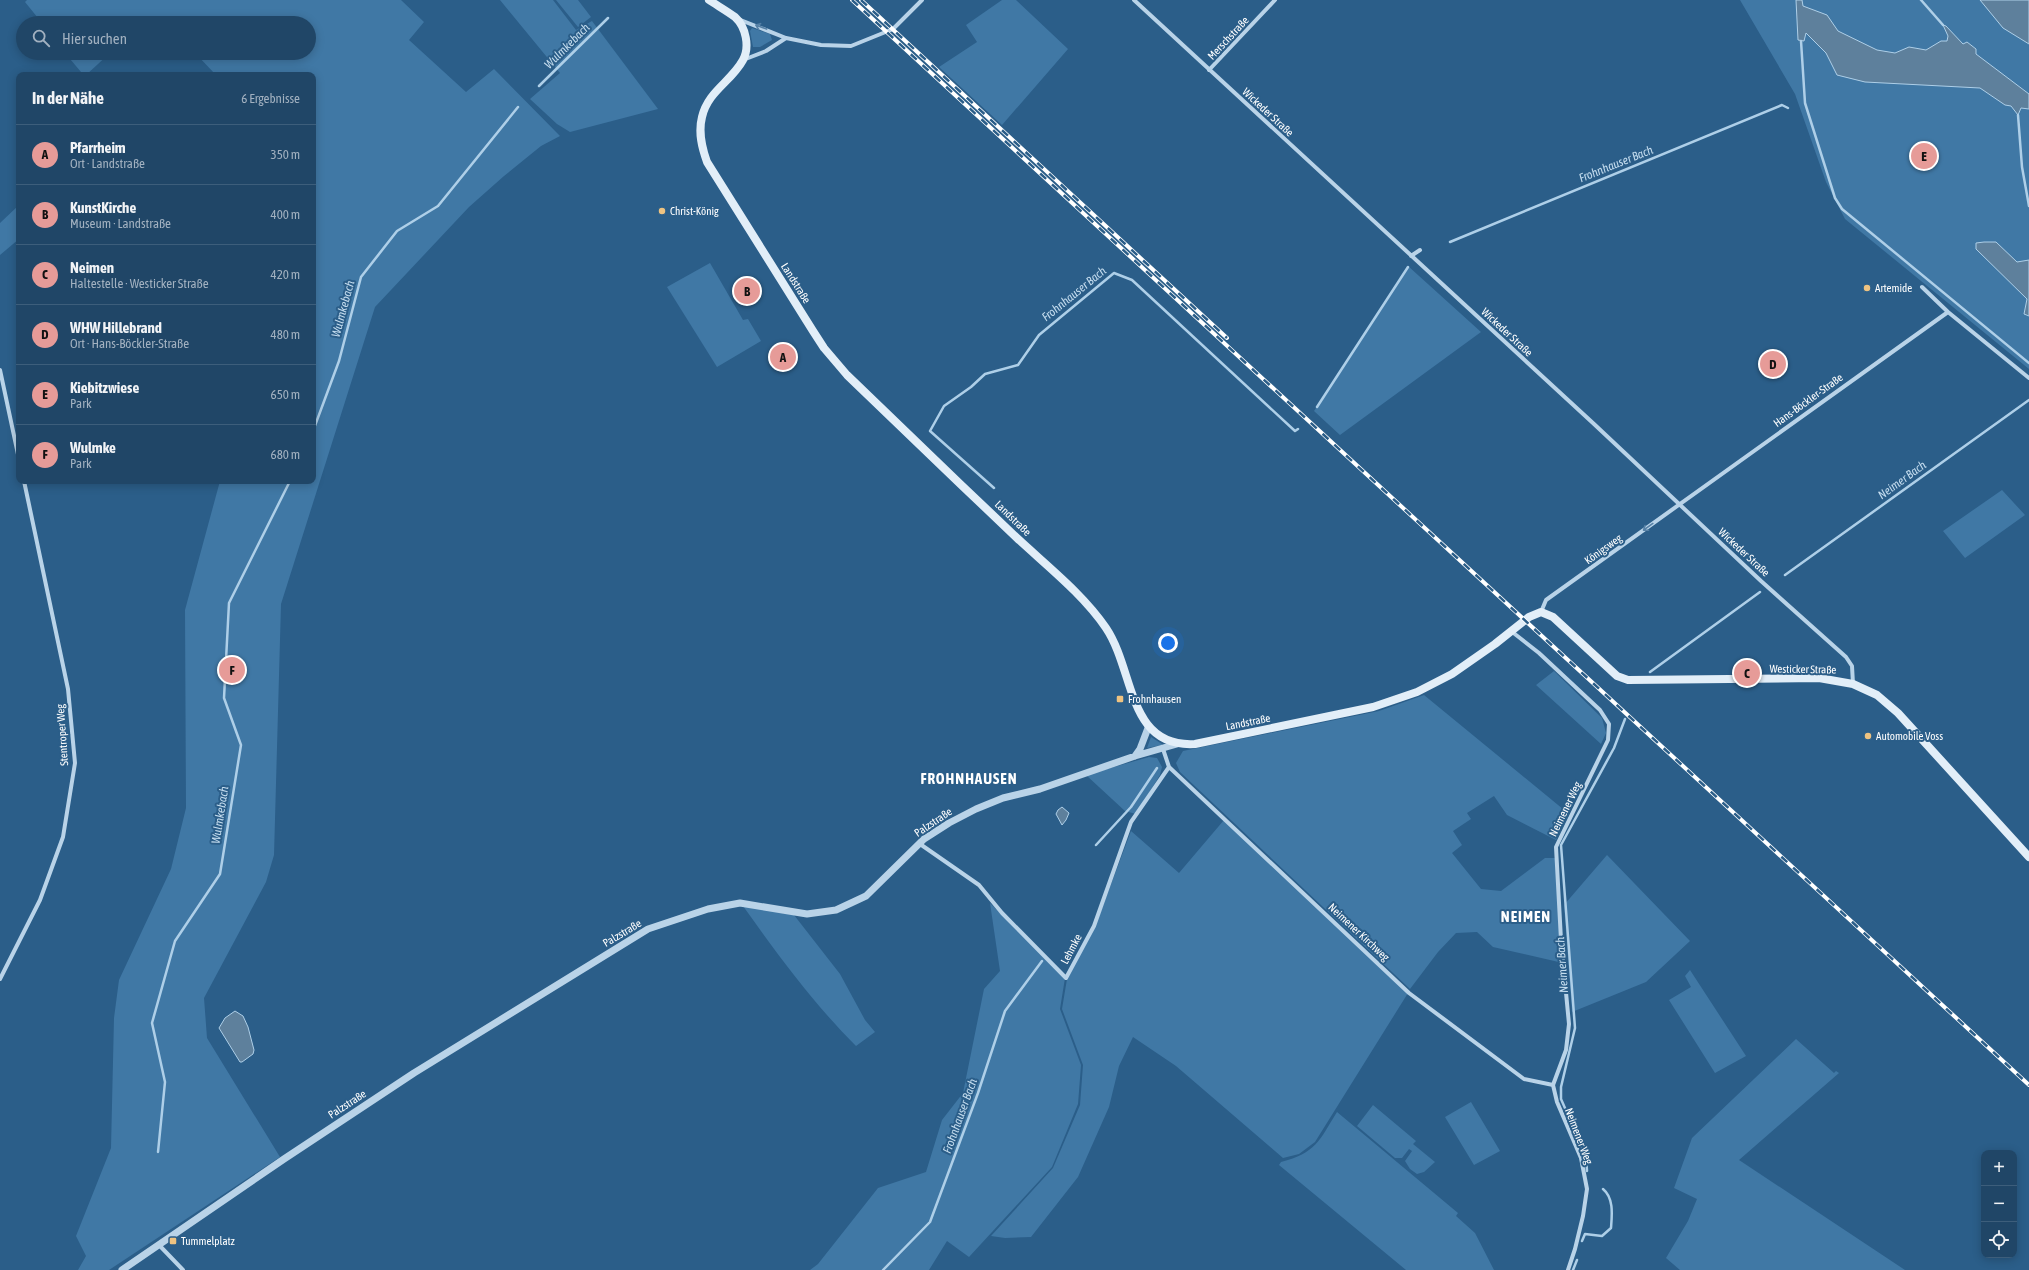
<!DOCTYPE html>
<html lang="de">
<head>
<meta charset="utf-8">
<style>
	body { margin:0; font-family:"Asap Condensed",sans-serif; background:#2d5070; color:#f1f3f6 }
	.controls { position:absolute; right:12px; bottom:12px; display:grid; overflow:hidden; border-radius:8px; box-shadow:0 2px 10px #0003 }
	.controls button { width:36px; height:36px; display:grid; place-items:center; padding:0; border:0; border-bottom:1px solid #3d5e7b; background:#204667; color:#f1f3f6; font:20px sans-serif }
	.you { position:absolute; left:1168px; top:643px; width:14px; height:14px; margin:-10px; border:3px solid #fff; border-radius:50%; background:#1a73e8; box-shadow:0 0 0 6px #1a73e833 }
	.badge { display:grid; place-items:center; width:26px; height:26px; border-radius:50%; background:#e69b98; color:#111; font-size:13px; font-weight:700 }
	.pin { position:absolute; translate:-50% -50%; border:2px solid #fff; box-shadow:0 1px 4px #0006 }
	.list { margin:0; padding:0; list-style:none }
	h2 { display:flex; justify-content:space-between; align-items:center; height:52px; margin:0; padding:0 16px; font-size:17px }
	h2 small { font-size:13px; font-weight:400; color:#a2b1c0 }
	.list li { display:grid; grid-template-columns:26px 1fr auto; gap:12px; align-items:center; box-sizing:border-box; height:60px; padding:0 16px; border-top:1px solid #3d5e7b }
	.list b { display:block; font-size:15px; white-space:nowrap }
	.list p { margin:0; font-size:13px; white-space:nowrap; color:#a2b1c0 }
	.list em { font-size:13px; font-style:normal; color:#a2b1c0 }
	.icon { flex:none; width:22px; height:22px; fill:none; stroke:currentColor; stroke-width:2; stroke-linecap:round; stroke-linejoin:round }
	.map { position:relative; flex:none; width:2029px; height:1270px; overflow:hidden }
	.search { position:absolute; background:#204667; box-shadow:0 2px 10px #0003; left:16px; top:16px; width:300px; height:44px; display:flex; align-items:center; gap:10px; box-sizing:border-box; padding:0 14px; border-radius:22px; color:#a2b1c0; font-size:15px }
	.panel { position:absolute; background:#204667; box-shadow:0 2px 10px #0003; left:16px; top:72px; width:300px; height:412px; border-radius:8px }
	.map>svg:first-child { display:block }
	.green { fill:#4078a5 }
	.water { fill:#5e809c; stroke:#aecfe8 }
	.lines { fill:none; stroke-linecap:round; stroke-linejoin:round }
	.stream { stroke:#aecfe8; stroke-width:2.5 }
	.minor { stroke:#b9d3e8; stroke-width:4 }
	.tertiary { stroke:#b9d3e8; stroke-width:7 }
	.secondary { stroke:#e2eef8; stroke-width:8 }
	.rail-casing { stroke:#fff; stroke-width:4 }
	.rail { stroke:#2b5e89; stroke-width:2.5; stroke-dasharray:8; stroke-linecap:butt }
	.oneway { stroke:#5681a6 }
	.poi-dot { fill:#eec381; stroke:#2b5e89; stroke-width:1.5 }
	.labels { text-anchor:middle; stroke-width:4; stroke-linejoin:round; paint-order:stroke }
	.street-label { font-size:11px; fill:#fff; stroke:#2b5e89 }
	.poi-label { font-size:11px; fill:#fff; stroke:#2b5e89; text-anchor:start }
	.water-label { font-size:12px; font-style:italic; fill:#c5ddef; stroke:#2b5e89 }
	.district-label { font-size:15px; font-weight:bold; letter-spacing:1px; fill:#fff; stroke:#2b5e89 }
</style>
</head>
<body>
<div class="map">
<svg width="2029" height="1270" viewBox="0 0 2029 1270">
	<rect width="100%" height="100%" fill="#2b5e89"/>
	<path class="green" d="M27 0H401L424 22 409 40 466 92 494 69 560 136 541 146 504 176 469 207 375 307 281 604 274 855 266 882 204 998 207 1038 280 1157 109 1270H78L86 1256 76 1236 111 1148 114 1018 119 980 171 869 186 808 185 610 220 481H313V75H216L195 53H309V23H42L25 2Z
		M500 0H553L576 30 592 21 658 109 570 132 557 124 530 99 560 73Z
		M556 0H578L591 17 578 27Z
		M1002 0H1016L1068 49 1002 125 939 67 977 42 966 25Z
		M1740 0H2029V369L1845 219 1826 182 1795 94Z
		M752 28 770 34 772 40 760 47H753L750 31Z
		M65 53H110L86 75 81 72Z
		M19 205V239L0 255V223Z
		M710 263 743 320 748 319 761 341 717 367 667 287Z
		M1408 266 1481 332 1340 435 1314 411Z
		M2002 490 2025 515 1965 558 1943 531Z
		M1554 671 1602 718 1606 733 1601 744 1536 685Z
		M1424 695 1569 814 1556 840 1507 815 1494 796 1467 813 1471 819 1453 831 1462 845 1452 853 1481 889 1501 891 1545 858H1556L1563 963 1493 947 1477 932 1456 933 1438 952 1410 989 1180 772 1176 763 1183 751 1379 711Z
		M1151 737 1162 744V745L1147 748Z
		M1149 757 1157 758 1162 767 1160 775 1136 814 1125 811 1086 775Z
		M1224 820 1408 993 1315 1142 1299 1154 1283 1158 1176 1066 1133 1037 1119 1066 1109 1107 1078 1177 1031 1237 1005 1238 991 1236 1053 1168 1080 1105 1083 1065 1062 1009 1067 979 1095 927 1131 831 1179 873Z
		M1607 855 1690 941 1646 982 1572 1012 1564 905Z
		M990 903 1065 978 1060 1009 1081 1065 1078 1104 1052 1167 969 1257 947 1241 929 1270H810L818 1264 878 1188 926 1172 942 1120 963 1093 984 989 1000 971Z
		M743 906 794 915 840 974 865 1020 875 1032 856 1046C813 1003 778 955 743 906Z
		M1690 970 1746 1056 1715 1073 1669 1000 1691 987 1685 976Z
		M1796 1039 1834 1073 1836 1071 1839 1073 1739 1160 1905 1270H1680L1666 1258 1688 1221 1697 1199 1674 1188 1692 1138Z
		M1471 1102 1500 1151 1474 1165 1445 1117Z
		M1373 1105 1416 1141 1413 1144 1435 1162 1424 1172 1417 1174 1410 1169 1405 1161 1412 1151 1409 1149 1402 1158H1395L1357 1126Z
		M1337 1112 1458 1213 1456 1216 1475 1233 1494 1270H1406L1279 1165 1281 1162C1316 1153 1319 1141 1337 1112Z"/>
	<path class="water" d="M1796 0H1802L1803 6 1827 15 1838 31 1877 50 1895 53 1909 47 1926 50 1941 41H1947L1948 36 1943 25 1946 26 1963 44 1967 42 1976 49V54L2029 94V109L2021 108 2018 115 2011 106 2005 105 1980 88 1865 82 1837 75 1826 53 1806 33 1804 41 1798 40Z
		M1980 0H2029V44L2003 28Z
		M1984 242H1996L2017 262 2029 260V316L2024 314 2027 299 1976 249V243Z
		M1062 807 1069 813 1066 820 1062 825 1056 814 1058 810Z
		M235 1011 243 1016 248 1027 254 1050 253 1054 242 1062H240L219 1028 225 1018Z"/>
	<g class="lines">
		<path class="stream" d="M1921 0 1943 25
			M1801 41 1805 103 1835 198 1842 209 2029 363
			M539 86 608 18
			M2018 115 2022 167 2029 206
			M1450 242 1782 105 1788 108
			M1317 407 1408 267
			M313 431 339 361 361 277 397 231 438 206 518 107
			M994 488 930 431 944 406 971 387 985 374 1018 365 1039 335 1114 273 1132 280 1295 431 1298 429
			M1785 575 2029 400
			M1650 672 1760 592
			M1096 845 1131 807 1157 768
			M158 1152 165 1082 152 1023 175 941 220 874 241 745 224 698 229 603 290 481
			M1587 1171 1586 1156 1561 1099V1087L1575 1028 1561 845 1614 748 1625 719
			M1582 1241 1585 1234 1602 1236 1611 1228C1612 1215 1614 1198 1603 1189
			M883 1270 930 1222 978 1093 1005 1011 1042 961
			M1573 1270 1577 1260"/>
		<path class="minor" d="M1134 0 1594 424 1761 581 1846 657 1852 666 1853 684
			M738 19 786 38 821 45 851 46 893 29 922 0
			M743 60 766 51 786 38
			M1209 70 1275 0
			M1411 256 1420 250
			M1922 287 1948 312 2029 378
			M0 370 19 459
			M1541 612 1546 600 1948 312
			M1511 631 1539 653 1600 710 1609 724 1608 740 1556 847 1561 940 1569 1024 1566 1050 1553 1085 1557 1102 1581 1158 1587 1189 1583 1216 1575 1249 1568 1270
			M1163 749 1169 767 1409 993 1524 1079 1553 1085
			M920 844 979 885 1002 913 1066 978 1094 926 1131 822 1169 767
			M0 979 40 900 63 837 75 763 68 689 24 481
			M159 1245 183 1270"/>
		<path class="tertiary" d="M1135 756 1140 749 1148 728
			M122 1270 284 1159 414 1073 648 929 708 909 740 903 807 914 836 910 866 896 924 839 949 823 976 809 1003 798 1040 789 1135 756 1177 744"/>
		<path class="secondary" d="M709 0C718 6 727 11 735 17 746 27 750 47 743 60 731 82 708 91 702 117 698 133 702 148 707 162L813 331 824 348 847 375C903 429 960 484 1017 538 1047 566 1083 594 1106 628 1135 671 1127 748 1195 744L1373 707 1417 692 1452 674 1495 644 1529 617 1541 612 1553 617 1617 676 1628 680 1819 678 1853 684 1877 695 1898 713 2029 857"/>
		<g class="rail-casing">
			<path id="rail" d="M852 0 2029 1085
				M861 0 1227 338"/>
		</g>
		<use href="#rail" class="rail"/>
	</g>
	<defs><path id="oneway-shaft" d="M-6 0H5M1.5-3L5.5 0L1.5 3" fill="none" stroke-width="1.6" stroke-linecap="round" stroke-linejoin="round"/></defs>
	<g class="oneway">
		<use href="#oneway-shaft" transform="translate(761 27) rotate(-160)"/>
		<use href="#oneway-shaft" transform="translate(1648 527) rotate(144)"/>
	</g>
	<g class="poi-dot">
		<circle cx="662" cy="211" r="4"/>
		<circle cx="1867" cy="288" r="4"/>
		<rect x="1116" y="695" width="8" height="8" rx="2"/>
		<circle cx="1868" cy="736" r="4"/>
		<rect x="169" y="1237" width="8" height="8" rx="2"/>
	</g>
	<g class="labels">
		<g class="street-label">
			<text transform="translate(1228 38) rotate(-47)" y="4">Merschstraße</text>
			<text transform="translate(1268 112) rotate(43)" y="4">Wickeder Straße</text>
			<text transform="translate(796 283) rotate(58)" y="4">Landstraße</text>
			<text transform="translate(1507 332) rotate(43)" y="4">Wickeder Straße</text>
			<text transform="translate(1808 400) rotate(-36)" y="4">Hans-Böckler-Straße</text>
			<text transform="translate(1013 518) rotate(44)" y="4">Landstraße</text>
			<text transform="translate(1603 549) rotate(-36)" y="4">Königsweg</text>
			<text transform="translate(1744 552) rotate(43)" y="4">Wickeder Straße</text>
			<text transform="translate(1803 669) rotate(1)" y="4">Westicker Straße</text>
			<text transform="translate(1248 722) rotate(-11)" y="4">Landstraße</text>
			<text transform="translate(62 735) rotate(-94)" y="4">Stentroper Weg</text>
			<text transform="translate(1565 809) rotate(-64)" y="4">Neimener Weg</text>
			<text transform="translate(933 822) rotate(-34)" y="4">Palzstraße</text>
			<text transform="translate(1359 932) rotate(43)" y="4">Neimener Kirchweg</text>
			<text transform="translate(622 933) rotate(-31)" y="4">Palzstraße</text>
			<text transform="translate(1071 949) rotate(-62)" y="4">Lehmke</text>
			<text transform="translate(347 1104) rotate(-33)" y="4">Palzstraße</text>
			<text transform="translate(1579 1136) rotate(69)" y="4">Neimener Weg</text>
		</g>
		<g class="poi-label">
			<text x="670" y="215">Christ-König</text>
			<text x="1875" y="292">Artemide</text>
			<text x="1128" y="703">Frohnhausen</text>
			<text x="1876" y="740">Automobile Voss</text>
			<text x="181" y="1245">Tummelplatz</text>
		</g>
		<g class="water-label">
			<text transform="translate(567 46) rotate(-45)" y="4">Wulmkebach</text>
			<text transform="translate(1616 164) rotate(-22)" y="4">Frohnhauser Bach</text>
			<text transform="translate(1074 294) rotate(-39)" y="4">Frohnhauser Bach</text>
			<text transform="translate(343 309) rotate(-75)" y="4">Wulmkebach</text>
			<text transform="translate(1902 480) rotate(-36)" y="4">Neimer Bach</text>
			<text transform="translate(220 815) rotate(-81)" y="4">Wulmkebach</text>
			<text transform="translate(1562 965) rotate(-94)" y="4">Neimer Bach</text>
			<text transform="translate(960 1116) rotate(-70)" y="4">Frohnhauser Bach</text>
		</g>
		<g class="district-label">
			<text x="969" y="784">FROHNHAUSEN</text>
			<text x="1526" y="922">NEIMEN</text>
		</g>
	</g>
</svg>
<div class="controls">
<button>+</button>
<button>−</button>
<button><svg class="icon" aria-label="locate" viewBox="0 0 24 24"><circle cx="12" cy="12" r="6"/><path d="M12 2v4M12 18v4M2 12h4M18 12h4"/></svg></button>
</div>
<div class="you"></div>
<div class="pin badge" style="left:783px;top:357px">A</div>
<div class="pin badge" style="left:747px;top:291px">B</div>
<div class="pin badge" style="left:1747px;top:673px">C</div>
<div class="pin badge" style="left:1773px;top:364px">D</div>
<div class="pin badge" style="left:1924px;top:156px">E</div>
<div class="pin badge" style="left:232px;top:670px">F</div>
<div class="search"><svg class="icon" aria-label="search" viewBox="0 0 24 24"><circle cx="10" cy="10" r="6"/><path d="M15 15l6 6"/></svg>Hier suchen</div>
<section class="panel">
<h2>In der Nähe<small>6 Ergebnisse</small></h2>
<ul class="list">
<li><span class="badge">A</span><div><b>Pfarrheim</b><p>Ort · Landstraße</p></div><em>350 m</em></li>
<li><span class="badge">B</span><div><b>KunstKirche</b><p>Museum · Landstraße</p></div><em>400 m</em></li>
<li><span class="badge">C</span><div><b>Neimen</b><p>Haltestelle · Westicker Straße</p></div><em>420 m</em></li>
<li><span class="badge">D</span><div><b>WHW Hillebrand</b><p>Ort · Hans-Böckler-Straße</p></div><em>480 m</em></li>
<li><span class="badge">E</span><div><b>Kiebitzwiese</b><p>Park</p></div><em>650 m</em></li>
<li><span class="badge">F</span><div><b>Wulmke</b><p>Park</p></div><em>680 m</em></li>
</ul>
</section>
</div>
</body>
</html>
